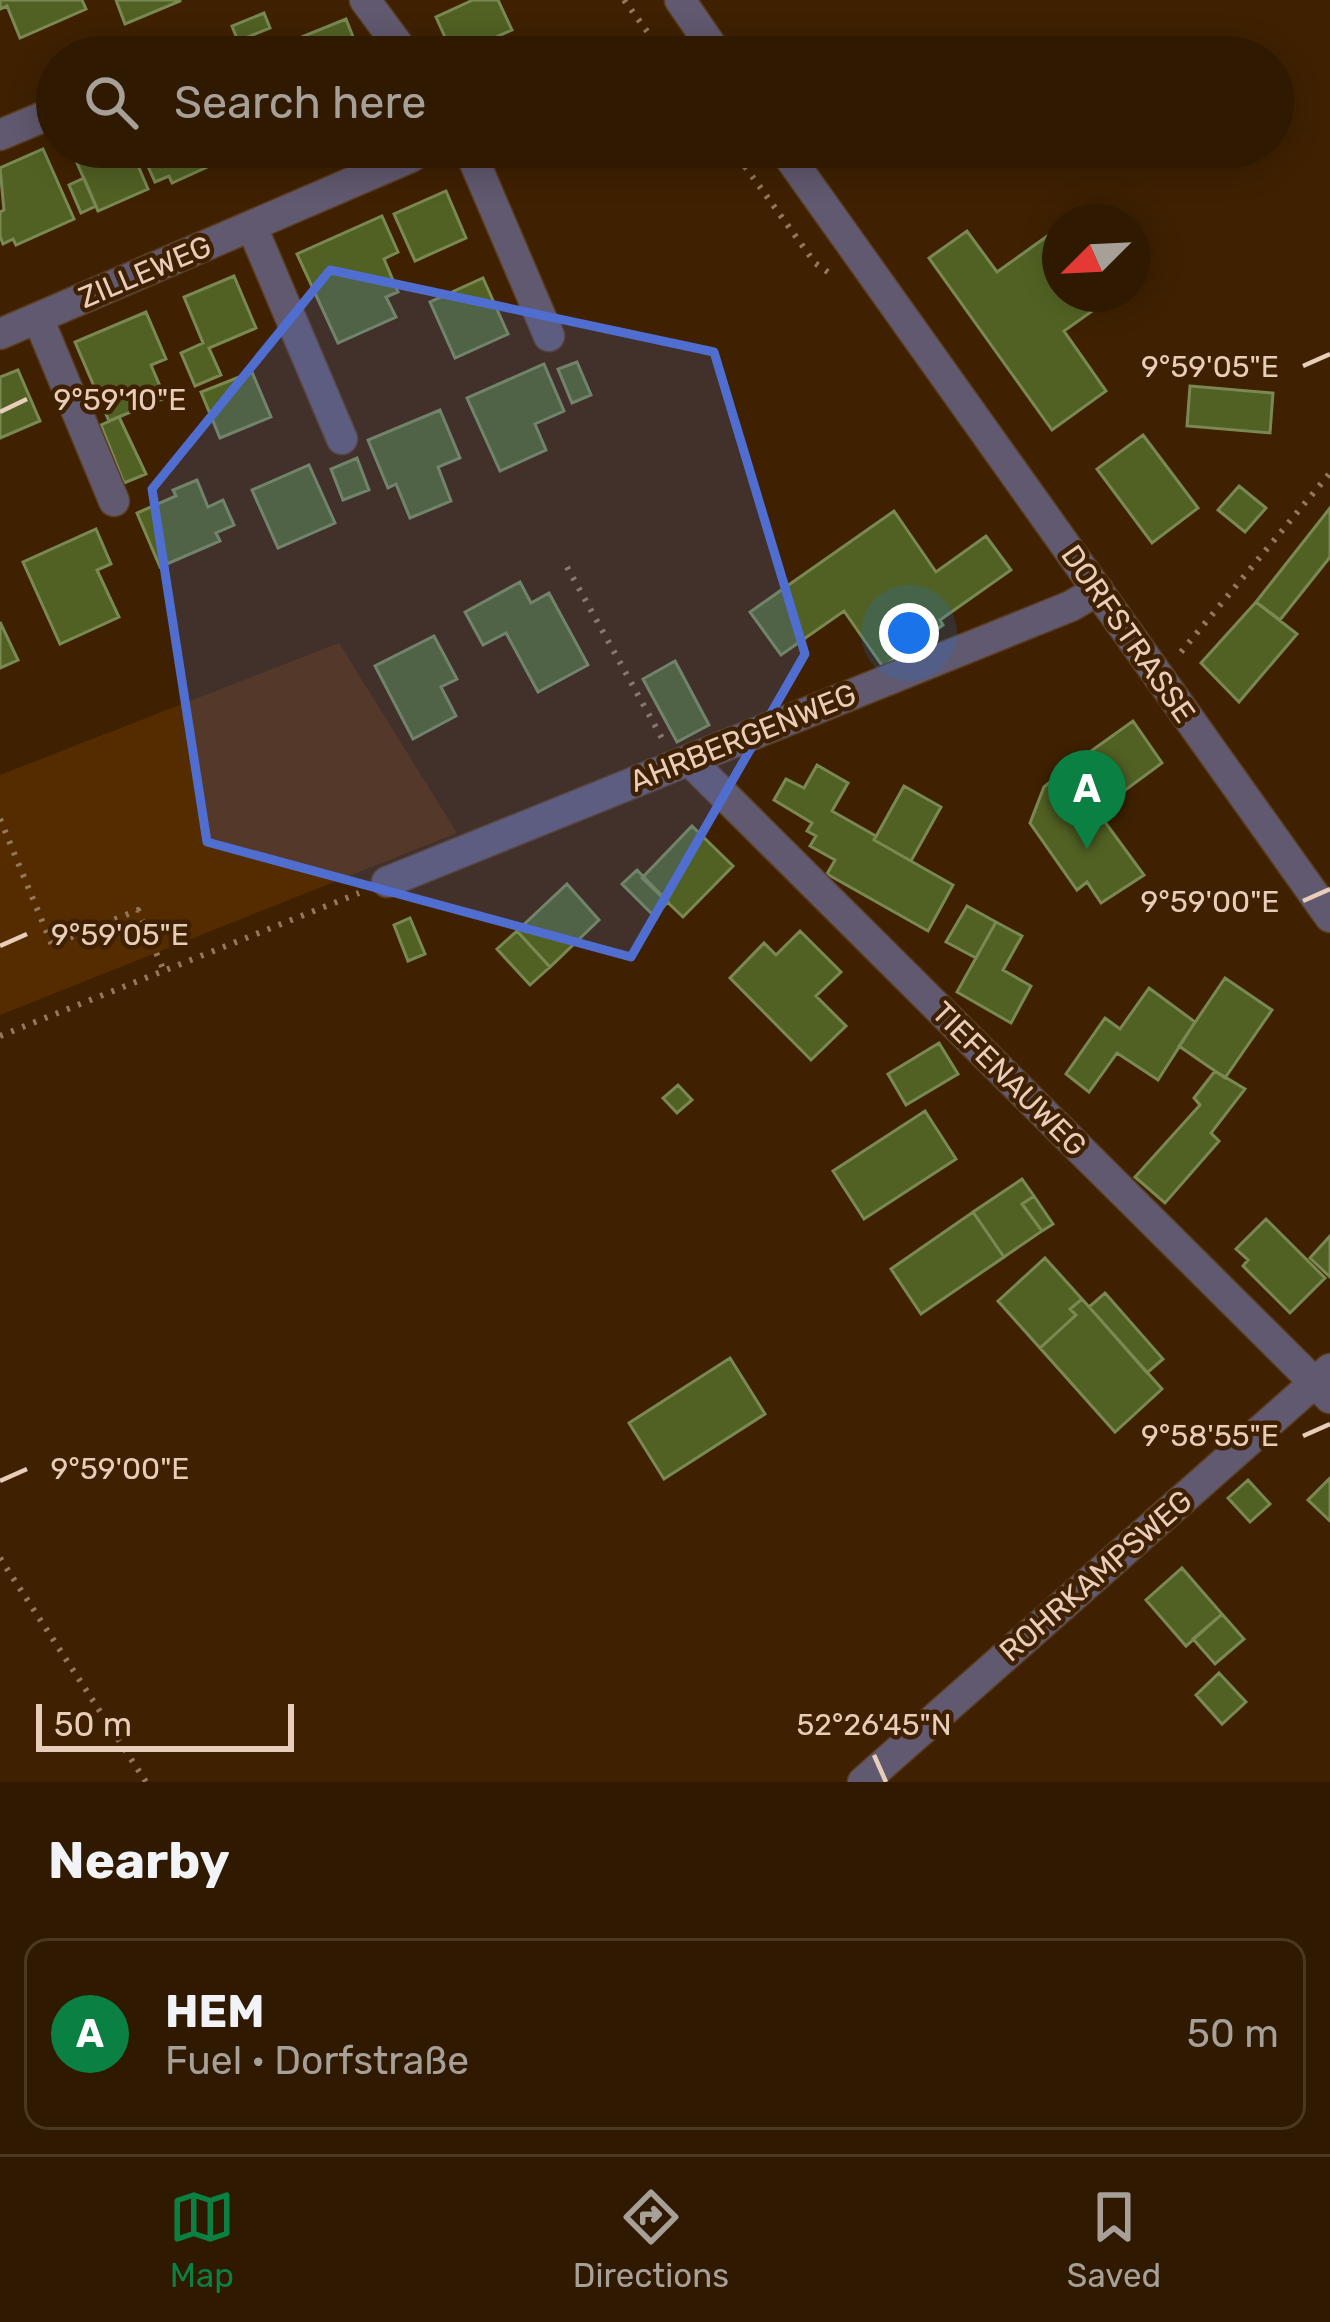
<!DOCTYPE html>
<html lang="en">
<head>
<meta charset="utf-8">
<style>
	body { margin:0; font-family:Rubik,sans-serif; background:#3b2610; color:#f1f3f6 }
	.compass { position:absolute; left:1042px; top:204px; width:108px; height:108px; border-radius:50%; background:#2f1901; box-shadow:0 6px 30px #0003; rotate:246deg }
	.scale { position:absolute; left:36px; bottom:30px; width:258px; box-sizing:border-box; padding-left:12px; border:6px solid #e8ceba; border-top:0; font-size:33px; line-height:42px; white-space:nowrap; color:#e8ceba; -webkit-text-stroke:9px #3f2101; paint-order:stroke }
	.you { position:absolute; left:909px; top:633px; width:42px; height:42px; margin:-30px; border:9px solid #fff; border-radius:50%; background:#1a73e8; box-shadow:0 0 0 18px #1a73e833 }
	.badge { display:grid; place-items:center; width:78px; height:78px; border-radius:50%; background:#0b8043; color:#fff; font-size:39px; font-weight:700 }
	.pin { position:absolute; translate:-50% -99px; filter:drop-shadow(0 3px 6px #0008) }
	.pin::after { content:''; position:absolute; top:63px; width:42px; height:36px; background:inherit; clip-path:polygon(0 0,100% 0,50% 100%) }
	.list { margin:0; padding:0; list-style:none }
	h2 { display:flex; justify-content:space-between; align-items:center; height:156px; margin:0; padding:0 48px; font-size:51px }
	h2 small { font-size:39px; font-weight:400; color:#a7a099 }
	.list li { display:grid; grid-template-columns:78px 1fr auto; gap:36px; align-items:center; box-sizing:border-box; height:192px; margin:0 24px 24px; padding:0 24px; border:3px solid #4a3823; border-radius:24px }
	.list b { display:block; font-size:45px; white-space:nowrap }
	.list p { margin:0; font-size:39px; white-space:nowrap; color:#a7a099 }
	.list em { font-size:39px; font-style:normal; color:#a7a099 }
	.icon { flex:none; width:66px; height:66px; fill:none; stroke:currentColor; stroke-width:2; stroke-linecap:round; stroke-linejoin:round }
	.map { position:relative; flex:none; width:1330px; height:1782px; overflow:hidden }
	.search { position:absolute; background:#2f1901; box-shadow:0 6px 30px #0003; left:36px; right:36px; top:36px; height:132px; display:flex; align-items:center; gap:30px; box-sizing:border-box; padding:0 42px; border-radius:66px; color:#a7a099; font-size:45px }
	.sheet { height:372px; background:#2f1901 }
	nav { display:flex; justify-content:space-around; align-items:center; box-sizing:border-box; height:168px; border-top:3px solid #4a3823; background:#2f1901; font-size:33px; color:#a7a099 }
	nav a { display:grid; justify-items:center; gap:6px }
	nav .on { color:#0b8043 }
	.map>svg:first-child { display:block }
	.green { fill:#552c00 }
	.building { fill:#516123; stroke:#7a8952; stroke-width:3 }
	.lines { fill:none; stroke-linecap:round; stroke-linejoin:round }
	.minor-casing { stroke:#5a3d1f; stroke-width:33 }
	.tertiary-casing { stroke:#5a3d1f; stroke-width:33 }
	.path { stroke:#94785e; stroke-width:6; stroke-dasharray:3 9; stroke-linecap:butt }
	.minor { stroke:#61596f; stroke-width:30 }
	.tertiary { stroke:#61596f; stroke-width:30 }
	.marked { fill:#506ed0; fill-opacity:0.2; stroke:#506ed0; stroke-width:9; stroke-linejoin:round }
	.ticks { fill:none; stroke:#e8ceba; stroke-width:4.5 }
	.labels { text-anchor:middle; stroke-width:9; stroke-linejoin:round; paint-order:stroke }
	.street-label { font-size:30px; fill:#e8ceba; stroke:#3f2101 }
	.ticks-label { font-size:30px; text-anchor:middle; fill:#e8ceba; stroke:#3f2101; stroke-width:9; stroke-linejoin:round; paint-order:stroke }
</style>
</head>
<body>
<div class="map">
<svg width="1330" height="1782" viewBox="0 0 1330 1782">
	<rect width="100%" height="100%" fill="#3f2101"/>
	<path class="green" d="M339 643 457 833 0 1015V775Z"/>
	<path class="building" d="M0 0H82L86 9 20 38 7 6 0 9Z
		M116 0H180V1L125 24Z
		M473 0H498L512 30 498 36 507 57H454L436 17Z
		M264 13 270 28 238 41 232 26Z
		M346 19 361 57H301L294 40Z
		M70 147H130L148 189 98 211Z
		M222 147 227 158 172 183 169 176 155 182 143 155 156 147Z
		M43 149 74 219 16 245 13 239 3 244 0 236V212L4 210 0 168Z
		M84 178 96 206 81 213 69 185Z
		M446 191 466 238 415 261 394 214Z
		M382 216 398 252 384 259 398 292 386 297 396 317 338 343 297 254Z
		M1060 227V294H1116L1064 331 1106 391 1052 430 929 258 967 231 997 272Z
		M234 276 256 328 209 348 221 375 195 386 181 353 203 343 184 297Z
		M483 278 508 334 455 358 430 302Z
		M146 312 166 359 151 365 165 398 109 421 75 342Z
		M577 362 591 395 572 403 558 369Z
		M544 364 564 411 535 424 546 450 500 471 467 398Z
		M18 370 40 421 0 438V377Z
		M252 372 271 417 220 438 201 392Z
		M1190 386 1273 393 1270 433 1187 426Z
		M440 410 460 458 438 467 451 501 410 518 396 484 388 488 368 440Z
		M119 417 146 474 124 483 101 425Z
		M1143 435 1198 508 1152 543 1097 469Z
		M357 458 369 490 343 500 331 469Z
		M309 465 335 523 278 548 252 490Z
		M197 480 208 507 223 500 234 525 216 533 220 541 160 567 137 513 176 496 173 490Z
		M1239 486 1266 508 1245 532 1218 510Z
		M1330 508V557L1280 620 1256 602Z
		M894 511 936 572 986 536 1011 570 940 620 943 625 883 667 844 611 781 655 750 612Z
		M96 529 111 564 97 570 119 617 60 644 23 562Z
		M520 582 531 603 549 593 588 665 538 692 506 633 483 645 465 612Z
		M1256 602 1297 634 1239 702 1201 663Z
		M0 622 18 660 0 668Z
		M434 636 457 679 441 687 456 716 413 739 375 666Z
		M675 661 709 725 677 742 643 679Z
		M1133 721 1162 763 1097 811 1066 769Z
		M817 765 848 783 832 811 876 836 874 840 953 885 928 931 827 874 835 860 810 846 816 836 807 831 812 823 774 800 786 779 804 788Z
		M1066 769 1144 875 1101 903 1087 882 1077 890 1030 823 1044 787Z
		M904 786 941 807 911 861 874 840Z
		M692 826 733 866 683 917 642 878Z
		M637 870 668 902 654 916 622 884Z
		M567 884 599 920 550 967 517 931Z
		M967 906 996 922 976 958 946 942Z
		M410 918 425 954 408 961 394 925Z
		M996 922 1022 936 1003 970 1031 986 1011 1023 957 992Z
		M517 931 550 967 530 985 497 949Z
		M800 931 841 972 816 996 846 1026 811 1060 730 978 764 943 776 955Z
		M1225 978 1272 1010 1225 1078 1179 1046Z
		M1149 988 1195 1022 1158 1080 1117 1053 1089 1092 1066 1074 1105 1018 1120 1029Z
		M939 1043 958 1074 906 1105 888 1074Z
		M1215 1071 1245 1089 1211 1133 1219 1141 1165 1203 1135 1177 1200 1105 1194 1098Z
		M678 1085 692 1100 677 1113 663 1098Z
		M925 1111 956 1159 864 1219 833 1171Z
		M1022 1179 1034 1196 1022 1204 1042 1231 1004 1257 973 1212Z
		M1034 1196 1053 1224 1042 1231 1022 1204Z
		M973 1212 1004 1257 921 1314 891 1269Z
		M1266 1219 1325 1278 1290 1313 1243 1266 1248 1260 1236 1249Z
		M1330 1236V1277L1310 1258Z
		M1045 1258 1082 1299 1070 1309 1076 1315 1040 1348 998 1301Z
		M1105 1293 1163 1359 1147 1373 1089 1307Z
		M1082 1299 1162 1389 1115 1432 1040 1348 1076 1315 1070 1309Z
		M730 1358 765 1414 664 1479 629 1423Z
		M1330 1478V1521L1308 1500Z
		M1248 1480 1270 1504 1250 1522 1228 1498Z
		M1182 1568 1222 1614 1186 1646 1146 1600Z
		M1222 1614 1244 1639 1215 1664 1193 1639Z
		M1219 1673 1246 1702 1222 1724 1196 1695Z"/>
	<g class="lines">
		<g class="minor-casing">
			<path id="minor" d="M365 0 407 57
				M0 135 57 111
				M462 147 472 156 549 336
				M252 227 342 439
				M38 318 114 501
				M0 334 411 157 424 147
				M689 760 1330 1398
				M387 882 1071 606 1098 590
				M863 1782 1330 1369"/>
		</g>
		<g class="tertiary-casing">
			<path id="tertiary" d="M680 0 719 57
				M782 147 1330 917"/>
		</g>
		<path class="path" d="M624 0 666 57
			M623 57 656 43
			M731 147 815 263 832 275
			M567 567 663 740
			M1181 652 1330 473
			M0 819 52 945 138 910 163 969
			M0 1036 359 893
			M0 1558 146 1782"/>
		<use href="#minor" class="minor"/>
		<use href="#tertiary" class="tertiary"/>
	</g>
	<path class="marked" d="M330 270 714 352 805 654 631 957 207 842 152 489Z"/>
	<path class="ticks" d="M1303 366 1330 354M0 412 27 399M1303 901 1330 889M0 946 27 934M1303 1436 1330 1424M0 1481 27 1469M874 1755 886 1782"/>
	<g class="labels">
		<g class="street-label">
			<text transform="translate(145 272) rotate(-23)" y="10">ZILLEWEG</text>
			<text transform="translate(1128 634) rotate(55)" y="10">DORFSTRASSE</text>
			<text transform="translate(743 738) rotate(-22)" y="10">AHRBERGENWEG</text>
			<text transform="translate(1009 1079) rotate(45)" y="10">TIEFENAUWEG</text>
			<text transform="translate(1096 1576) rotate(-41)" y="10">ROHRKAMPSWEG</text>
		</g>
	</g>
	<g class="ticks-label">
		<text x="1210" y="377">9°59'05"E</text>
		<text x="120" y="410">9°59'10"E</text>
		<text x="1210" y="912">9°59'00"E</text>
		<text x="120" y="945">9°59'05"E</text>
		<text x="1210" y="1446">9°58'55"E</text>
		<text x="120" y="1479">9°59'00"E</text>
		<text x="874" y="1735">52°26'45"N</text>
	</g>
</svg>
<svg class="compass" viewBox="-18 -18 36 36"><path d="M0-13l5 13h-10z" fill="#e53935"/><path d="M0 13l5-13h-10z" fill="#a7a099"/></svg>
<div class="scale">50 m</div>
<div class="you"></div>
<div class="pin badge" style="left:1087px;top:849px">A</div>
<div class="search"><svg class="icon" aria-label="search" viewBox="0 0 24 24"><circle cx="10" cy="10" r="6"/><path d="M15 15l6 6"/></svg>Search here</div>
</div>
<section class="sheet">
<h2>Nearby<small></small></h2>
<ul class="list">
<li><span class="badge">A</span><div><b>HEM</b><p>Fuel · Dorfstraße</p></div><em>50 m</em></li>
</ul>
</section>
<nav>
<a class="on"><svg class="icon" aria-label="map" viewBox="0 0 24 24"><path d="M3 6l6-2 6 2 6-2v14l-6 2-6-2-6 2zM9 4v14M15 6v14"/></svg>Map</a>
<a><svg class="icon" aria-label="directions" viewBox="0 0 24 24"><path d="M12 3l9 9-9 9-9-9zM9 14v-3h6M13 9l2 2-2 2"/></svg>Directions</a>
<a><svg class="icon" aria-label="saved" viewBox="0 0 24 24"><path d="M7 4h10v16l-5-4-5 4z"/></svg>Saved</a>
</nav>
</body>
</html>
